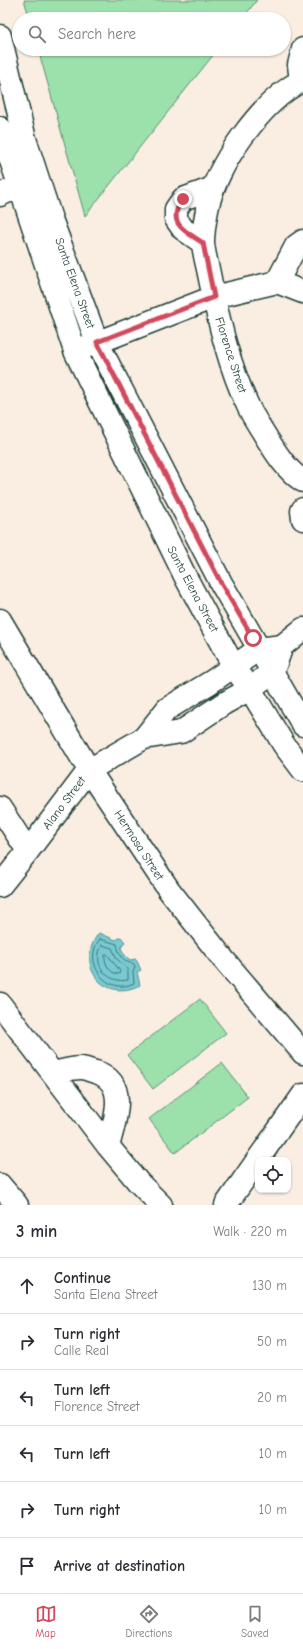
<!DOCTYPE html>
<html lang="en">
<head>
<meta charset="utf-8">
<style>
	body { margin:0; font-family:"Comic Neue",sans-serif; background:#f7f7f7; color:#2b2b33 }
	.controls { position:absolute; right:12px; bottom:12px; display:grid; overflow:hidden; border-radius:8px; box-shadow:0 1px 3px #0004 }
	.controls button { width:36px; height:36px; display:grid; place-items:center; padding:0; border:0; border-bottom:1px solid #e1e1e2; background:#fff; color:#2b2b33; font:20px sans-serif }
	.stop { position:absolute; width:12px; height:12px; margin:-9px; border:3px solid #d1495b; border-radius:50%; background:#fff }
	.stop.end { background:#d1495b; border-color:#fff; box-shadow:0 1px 4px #0008 }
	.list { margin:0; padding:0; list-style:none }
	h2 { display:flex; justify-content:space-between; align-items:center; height:52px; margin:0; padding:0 16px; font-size:17px }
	h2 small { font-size:13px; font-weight:400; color:#7c7c81 }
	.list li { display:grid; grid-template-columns:26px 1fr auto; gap:12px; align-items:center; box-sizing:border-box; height:56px; padding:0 16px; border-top:1px solid #e1e1e2 }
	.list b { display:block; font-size:15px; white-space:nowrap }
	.list p { margin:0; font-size:13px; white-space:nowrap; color:#7c7c81 }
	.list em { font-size:13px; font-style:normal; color:#7c7c81 }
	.icon { flex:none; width:22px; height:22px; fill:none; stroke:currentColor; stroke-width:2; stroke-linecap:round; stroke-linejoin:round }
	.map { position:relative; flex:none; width:303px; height:1205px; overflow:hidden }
	.search { position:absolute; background:#fff; box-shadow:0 1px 3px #0004; left:12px; right:12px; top:12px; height:44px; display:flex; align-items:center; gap:10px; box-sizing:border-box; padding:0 14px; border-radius:22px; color:#7c7c81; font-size:15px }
	.sheet { height:388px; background:#fff }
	nav { display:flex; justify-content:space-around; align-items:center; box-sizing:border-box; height:56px; border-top:1px solid #e1e1e2; background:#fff; font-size:11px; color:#7c7c81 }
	nav a { display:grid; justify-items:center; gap:2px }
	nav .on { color:#d1495b }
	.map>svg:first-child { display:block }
	.green { fill:#9ce0ac; stroke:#5e8e70 }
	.water { fill:#78c9d2; stroke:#549193 }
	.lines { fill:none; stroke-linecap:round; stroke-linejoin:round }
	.shore { stroke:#437573; stroke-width:1 }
	.minor-casing { stroke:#1f3d34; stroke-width:25 }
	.minor { stroke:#fff; stroke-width:22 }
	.route { stroke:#d1495b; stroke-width:5 }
	.labels { text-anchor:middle; stroke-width:3; stroke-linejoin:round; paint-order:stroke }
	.street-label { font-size:12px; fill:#1f3d34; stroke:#fff }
</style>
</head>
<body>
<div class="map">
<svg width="303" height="1205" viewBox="0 0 303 1205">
	<rect width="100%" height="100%" fill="#faeee2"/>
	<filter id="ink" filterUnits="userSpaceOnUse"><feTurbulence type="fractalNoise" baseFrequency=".025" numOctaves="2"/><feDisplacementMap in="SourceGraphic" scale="8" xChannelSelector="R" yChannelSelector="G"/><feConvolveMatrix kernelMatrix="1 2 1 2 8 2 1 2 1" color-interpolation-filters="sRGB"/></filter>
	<g filter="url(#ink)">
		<path class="green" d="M24 0H257L242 19H30Z
			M38 49H218L85 216Z
			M200 999 226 1033 153 1089 127 1055Z
			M222 1063 248 1097 175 1153 149 1119Z"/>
		<path class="water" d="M99 933 116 940 121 937 125 942 121 948 124 954 130 960 136 959 141 970 137 972 140 985C103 1004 74 964 99 933Z"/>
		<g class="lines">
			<path class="shore" d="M100 939 117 944C118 954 124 963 134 964L135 967 133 972 134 983C107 997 81 961 100 939Z
				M102 945 112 948 117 959 128 969V980C107 984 91 964 102 945Z
				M107 954 120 971 119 974C110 974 104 964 105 955Z"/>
			<g class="minor-casing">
				<path id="minor" d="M0 36 25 139 51 219 97 342 221 583 303 725
					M303 80C262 100 215 166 207 210 205 220 203 233 203 243 204 255 208 267 210 279 219 322 229 366 248 406 253 417 260 427 266 437 276 453 287 471 303 481
					M301 81 299 65 303 49
					M0 128 75 351 186 578 234 667 250 689 284 745 303 770
					M0 195 19 186
					M203 243 183 229 176 219V209L183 199 213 188
					M277 282 296 246 303 241
					M83 348 214 297 277 282 303 292
					M303 509 302 511 303 519
					M0 620 89 770 169 890 224 960 303 1053
					M144 738 167 709 211 682 259 649 282 646 303 629
					M0 808 28 851
					M0 886 28 851 89 770 144 738 181 732 223 704 250 689 273 671 282 646
					M0 1004 108 1146 139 1183 161 1205
					M53 1073C62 1071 72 1068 81 1068 85 1068 91 1071 96 1072 129 1083 115 1121 108 1146
					M0 1185 17 1205
					M226 1205 303 1095"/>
			</g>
			<use href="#minor" class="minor"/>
		</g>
	</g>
	<g class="lines" filter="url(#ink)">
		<path class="route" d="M183 199C165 223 185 231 203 243L214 297 97 342 221 583 253 638"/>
	</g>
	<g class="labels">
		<g class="street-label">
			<text transform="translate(75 283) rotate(70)" y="4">Santa Elena Street</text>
			<text transform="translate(231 355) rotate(72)" y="4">Florence Street</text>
			<text transform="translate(193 589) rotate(62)" y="4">Santa Elena Street</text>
			<text transform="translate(64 803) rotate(-53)" y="4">Alano Street</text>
			<text transform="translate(139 845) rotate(57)" y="4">Hermosa Street</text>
		</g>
	</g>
</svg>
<div class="controls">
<button><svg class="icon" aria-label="locate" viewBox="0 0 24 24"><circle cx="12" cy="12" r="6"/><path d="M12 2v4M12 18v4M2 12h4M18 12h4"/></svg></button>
</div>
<div class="stop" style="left:253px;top:638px"></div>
<div class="stop end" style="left:183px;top:199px"></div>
<div class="search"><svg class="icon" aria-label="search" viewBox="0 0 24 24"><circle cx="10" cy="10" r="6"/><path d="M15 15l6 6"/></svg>Search here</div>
</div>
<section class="sheet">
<h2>3 min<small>Walk · 220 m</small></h2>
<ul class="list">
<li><svg class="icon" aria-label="ahead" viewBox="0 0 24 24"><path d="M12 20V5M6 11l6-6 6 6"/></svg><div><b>Continue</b><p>Santa Elena Street</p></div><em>130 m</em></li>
<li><svg class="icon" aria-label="right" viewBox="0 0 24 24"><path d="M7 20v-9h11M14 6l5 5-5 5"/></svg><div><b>Turn right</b><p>Calle Real</p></div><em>50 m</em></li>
<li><svg class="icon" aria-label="left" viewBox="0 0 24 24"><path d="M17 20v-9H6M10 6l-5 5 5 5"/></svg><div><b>Turn left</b><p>Florence Street</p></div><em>20 m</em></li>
<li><svg class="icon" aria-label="left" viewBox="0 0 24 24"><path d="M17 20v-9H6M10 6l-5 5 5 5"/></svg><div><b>Turn left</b></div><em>10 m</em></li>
<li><svg class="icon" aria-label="right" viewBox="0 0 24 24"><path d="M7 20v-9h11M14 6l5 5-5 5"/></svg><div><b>Turn right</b></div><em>10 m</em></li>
<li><svg class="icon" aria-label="arrive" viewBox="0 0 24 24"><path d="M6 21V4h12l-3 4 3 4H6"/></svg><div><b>Arrive at destination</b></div></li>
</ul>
</section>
<nav>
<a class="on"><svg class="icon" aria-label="map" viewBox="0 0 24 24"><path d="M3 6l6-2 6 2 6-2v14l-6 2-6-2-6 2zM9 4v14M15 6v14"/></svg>Map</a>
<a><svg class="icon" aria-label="directions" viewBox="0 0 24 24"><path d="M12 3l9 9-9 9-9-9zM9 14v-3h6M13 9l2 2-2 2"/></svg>Directions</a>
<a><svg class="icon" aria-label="saved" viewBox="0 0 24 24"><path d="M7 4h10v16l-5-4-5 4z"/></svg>Saved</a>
</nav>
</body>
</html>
